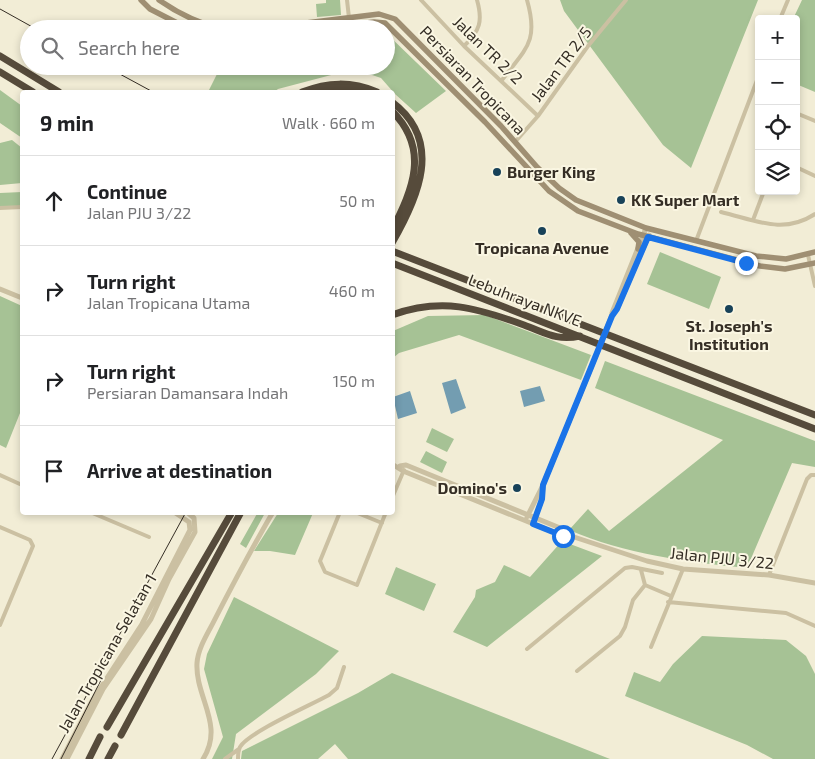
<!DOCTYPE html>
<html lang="en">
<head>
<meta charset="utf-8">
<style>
	body { margin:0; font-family:"Exo 2",sans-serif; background:#f6f6f6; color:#202124 }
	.controls { position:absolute; right:15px; top:15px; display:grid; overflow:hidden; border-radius:5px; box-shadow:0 2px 8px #0003 }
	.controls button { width:45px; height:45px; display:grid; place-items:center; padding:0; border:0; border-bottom:1px solid #e0e0e0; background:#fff; color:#202124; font:25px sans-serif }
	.stop { position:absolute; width:15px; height:15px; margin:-11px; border:4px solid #1a73e8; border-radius:50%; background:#fff }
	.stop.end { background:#1a73e8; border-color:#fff; box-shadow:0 1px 5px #0008 }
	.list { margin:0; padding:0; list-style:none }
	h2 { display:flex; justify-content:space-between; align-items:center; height:65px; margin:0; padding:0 20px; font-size:21px }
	h2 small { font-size:16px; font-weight:400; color:#757577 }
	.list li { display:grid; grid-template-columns:32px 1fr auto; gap:15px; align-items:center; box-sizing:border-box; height:90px; padding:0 20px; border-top:1px solid #e0e0e0 }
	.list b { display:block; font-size:19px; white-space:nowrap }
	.list p { margin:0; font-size:16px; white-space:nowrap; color:#757577 }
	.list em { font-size:16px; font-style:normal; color:#757577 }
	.icon { flex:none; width:28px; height:28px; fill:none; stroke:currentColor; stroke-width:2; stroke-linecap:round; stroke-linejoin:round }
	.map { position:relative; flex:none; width:815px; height:759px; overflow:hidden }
	.search { position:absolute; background:#fff; box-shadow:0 2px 8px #0003; left:20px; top:20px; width:375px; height:55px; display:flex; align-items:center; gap:12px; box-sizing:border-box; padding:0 18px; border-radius:28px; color:#757577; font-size:19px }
	.panel { position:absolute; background:#fff; box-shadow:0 2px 8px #0003; left:20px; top:90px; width:375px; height:425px; border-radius:5px }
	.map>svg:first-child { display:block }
	.green { fill:#a6c295 }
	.water { fill:#739db1 }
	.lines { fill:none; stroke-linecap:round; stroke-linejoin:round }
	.minor { stroke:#cbc0a2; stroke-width:4 }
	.tertiary { stroke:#cbc0a2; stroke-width:5 }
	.secondary { stroke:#9f8f73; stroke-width:5.5 }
	.motorway { stroke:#564b3b; stroke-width:7 }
	.tram { stroke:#352e25; stroke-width:1 }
	.tertiary-bridge { stroke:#cbc0a2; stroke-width:5 }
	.route { stroke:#1a73e8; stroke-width:6 }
	.poi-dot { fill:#184259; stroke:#faf6e2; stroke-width:2 }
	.labels { text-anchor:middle; stroke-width:4; stroke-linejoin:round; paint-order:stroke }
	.street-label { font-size:16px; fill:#352e25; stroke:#faf6e2 }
	.poi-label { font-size:16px; font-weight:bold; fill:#352e25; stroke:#faf6e2; text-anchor:start }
</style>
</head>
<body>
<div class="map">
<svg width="815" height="759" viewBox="0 0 815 759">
	<rect width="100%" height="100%" fill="#f2edd6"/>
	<path class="green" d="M326 0H340L341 15 317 17 316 4 326 3Z
		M560 0H758L691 168 663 145 564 11Z
		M802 0H815V92L796 84V19H793Z
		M386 33 446 91 416 113 395 94 381 78 354 69 278 89 274 92H208L221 66H386Z
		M0 90 22 106V138L0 123Z
		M12 140 22 148V183L0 185V143Z
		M22 192V207L0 208V193Z
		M660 252 721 277 709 309 647 284Z
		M0 296 22 306V408L6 448 0 445Z
		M485 315 591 355 581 380 459 335 399 353 393 358V331L428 316Z
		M605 361 815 441V467L792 463 747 568C686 562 625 554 569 530L588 509 609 531 723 440 595 388Z
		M432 428 454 439 447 452 426 442Z
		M426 451 447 462 442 473 420 462Z
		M258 512 265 513 246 548 240 544Z
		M278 513H313L295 555 270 551H254Z
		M562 541 602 556 487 647 453 632 475 597 476 590 495 582 504 565 530 577Z
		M396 567 436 584 424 611 385 594Z
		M234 597 339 651 316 674 236 734 232 759H212L223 737 204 669 207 654Z
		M702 636 786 640 806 656 815 674V759H773L747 745 625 696 634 672 660 682 673 664Z
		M392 673 610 759H348L335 744 318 759H241L242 751 358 693Z"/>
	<path class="water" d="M456 379 466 408 451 414 442 383Z
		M540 386 545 401 524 407 520 391Z
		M410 391 417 413 398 419 393 397Z"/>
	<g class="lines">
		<path class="minor" d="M347 0 349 18
			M421 0 464 46 538 116
			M780 19 788 0
			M464 46C480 31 483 21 477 0
			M502 80C526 48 539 42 527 0
			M796 113 815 121
			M515 142 538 116 588 46 626 0
			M796 167 815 176
			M0 208 22 207
			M721 212C755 220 783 235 815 214
			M753 220 764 191
			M696 241 759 75
			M808 255 815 286
			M0 475 22 485
			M392 498 404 470
			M90 512 149 537
			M340 512 320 561 325 572 357 585 386 512
			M355 512 382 523
			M0 527 30 540 33 546 0 625
			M769 575 807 479 811 475H815
			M645 585 671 596
			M668 602 786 613 815 626
			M651 647 683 569
			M527 649 625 568 632 567 662 573
			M577 671 620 636 625 627 633 600 645 585 641 570
			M225 759 239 749
			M238 759C238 755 238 751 240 747 249 732 311 705 329 695L337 688 344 667"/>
		<path class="tertiary" d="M0 289 22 298
			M612 313 646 228
			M612 315 617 309 649 235
			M392 464 403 471 563 536H571L647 561 683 569 769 575 815 583
			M400 466 406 465 565 530 571 536
			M527 517 543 485 591 368
			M535 518 542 499 543 486
			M62 759 92 701 142 624 190 530 189 522 174 512
			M67 759 103 689 151 619 169 579 195 532 194 518 187 512
			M203 759C225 725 195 697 197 663 198 648 208 633 214 621 233 584 252 548 273 512"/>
		<path class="secondary" d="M141 0 150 9 189 29
			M159 0C179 14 198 23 221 29
			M257 29 379 14 395 19 501 126 537 167 559 188 576 200 646 228 756 256 786 259 815 252
			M318 29 374 22 385 23 485 122 549 191 578 211 638 234 760 266 785 269 815 263
			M631 233 639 242 638 249"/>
		<path class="motorway" d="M0 56 59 92
			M0 72 33 92
			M302 92C328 82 351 81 377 92
			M322 92 334 90 358 92
			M392 102C444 141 418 198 392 243
			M392 111C430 149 413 189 392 230
			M392 251 815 415
			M392 263 815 429
			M392 315C442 297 477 308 524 325 546 333 557 341 580 336
			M107 727 232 512
			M121 735 241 512
			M89 759 100 737
			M108 759 115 746"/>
		<path class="tram" d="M0 9 36 29
			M105 66 153 92
			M52 759 186 512
			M61 759 101 680"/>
		<path class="tertiary-bridge" d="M591 368 612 315"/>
	</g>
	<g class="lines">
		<path class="route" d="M563 536 533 524 542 499 543 485 612 316 617 309 648 237 746 263"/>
	</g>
	<g class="poi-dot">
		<circle cx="497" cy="172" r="5"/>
		<circle cx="621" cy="200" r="5"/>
		<circle cx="542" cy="231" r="5"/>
		<circle cx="729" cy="309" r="5"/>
		<circle cx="517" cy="488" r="5"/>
	</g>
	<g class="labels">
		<g class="street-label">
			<text transform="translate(488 50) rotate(44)" y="6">Jalan TR 2/2</text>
			<text transform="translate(561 64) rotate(-53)" y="6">Jalan TR 2/5</text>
			<text transform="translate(473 80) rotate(46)" y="6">Persiaran Tropicana</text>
			<text transform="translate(525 300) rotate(21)" y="6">Lebuhraya NKVE</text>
			<text transform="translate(722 558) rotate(6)" y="6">Jalan PJU 3/22</text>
			<text transform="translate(107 653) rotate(-60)" y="6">Jalan Tropicana Selatan 1</text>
		</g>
		<g class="poi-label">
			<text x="507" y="178">Burger King</text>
			<text x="631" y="206">KK Super Mart</text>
			<text x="542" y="254" text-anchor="middle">Tropicana Avenue</text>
			<text x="729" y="332" text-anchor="middle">St. Joseph's<tspan x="729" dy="18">Institution</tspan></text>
			<text x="507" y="494" text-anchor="end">Domino's</text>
		</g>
	</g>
</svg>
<div class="controls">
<button>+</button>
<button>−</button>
<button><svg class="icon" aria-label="locate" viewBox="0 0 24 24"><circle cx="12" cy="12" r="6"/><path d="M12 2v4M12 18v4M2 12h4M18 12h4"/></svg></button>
<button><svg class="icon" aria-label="layers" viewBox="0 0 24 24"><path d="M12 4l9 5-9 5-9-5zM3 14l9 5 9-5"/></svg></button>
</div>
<div class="stop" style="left:563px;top:536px"></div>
<div class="stop end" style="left:746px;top:263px"></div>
<div class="search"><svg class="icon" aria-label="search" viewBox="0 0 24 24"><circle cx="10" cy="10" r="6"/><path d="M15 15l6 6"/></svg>Search here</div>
<section class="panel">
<h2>9 min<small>Walk · 660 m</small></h2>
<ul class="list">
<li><svg class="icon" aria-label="ahead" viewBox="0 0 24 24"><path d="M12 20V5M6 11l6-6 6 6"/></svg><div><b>Continue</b><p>Jalan PJU 3/22</p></div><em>50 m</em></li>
<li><svg class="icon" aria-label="right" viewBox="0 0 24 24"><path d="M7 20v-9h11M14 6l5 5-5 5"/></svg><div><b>Turn right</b><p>Jalan Tropicana Utama</p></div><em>460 m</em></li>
<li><svg class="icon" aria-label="right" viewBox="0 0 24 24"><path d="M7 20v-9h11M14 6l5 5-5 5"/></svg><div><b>Turn right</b><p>Persiaran Damansara Indah</p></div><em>150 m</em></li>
<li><svg class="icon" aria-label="arrive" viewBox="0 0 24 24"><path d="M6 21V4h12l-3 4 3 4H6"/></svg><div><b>Arrive at destination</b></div></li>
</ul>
</section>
</div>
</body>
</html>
